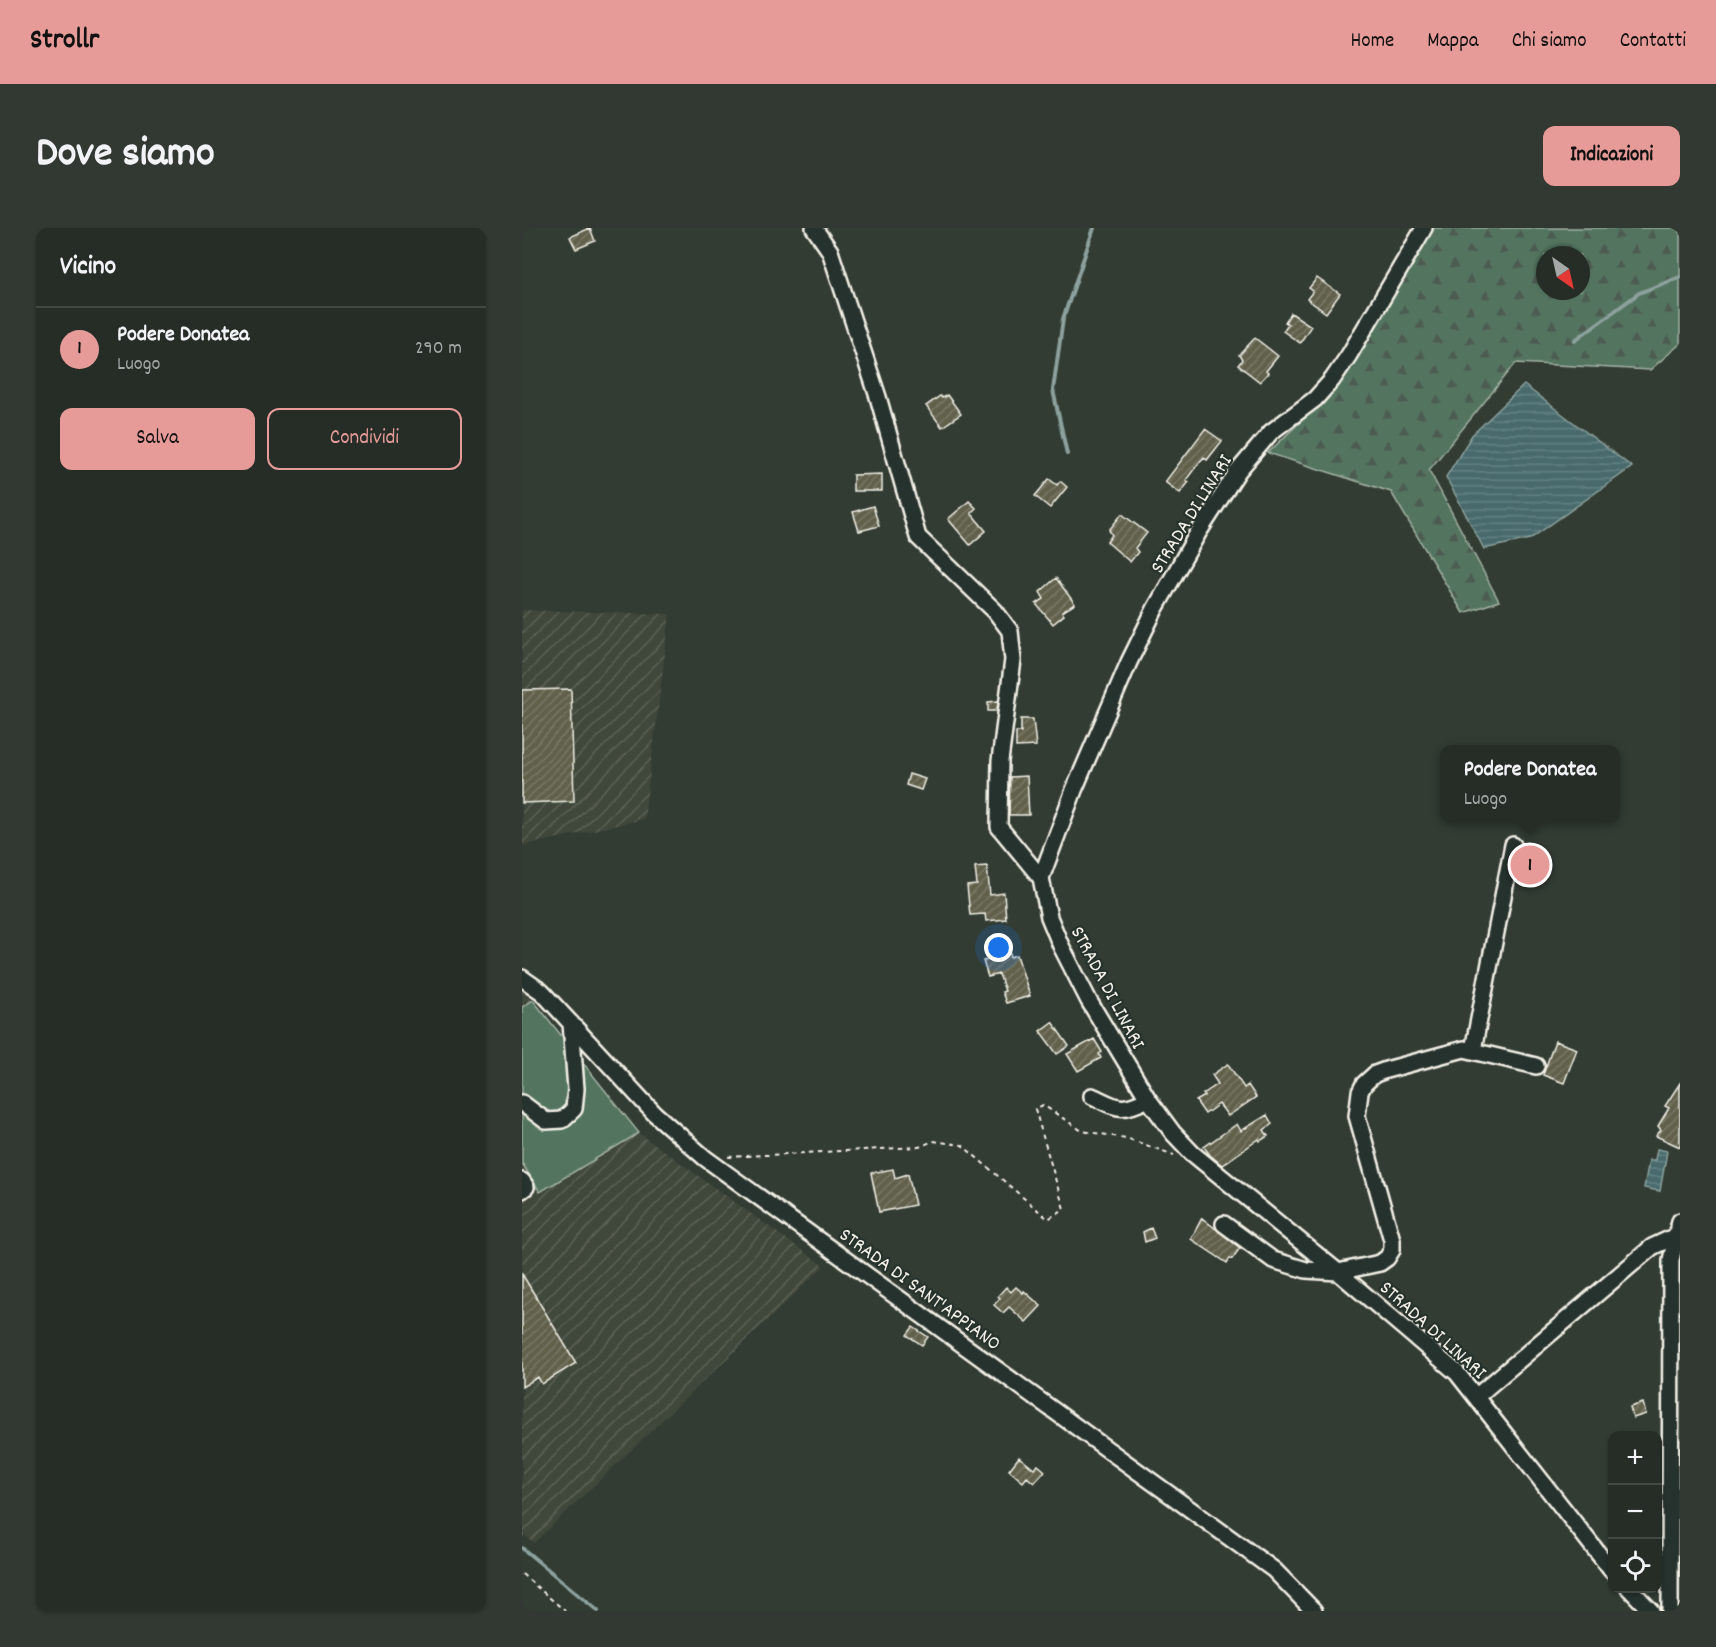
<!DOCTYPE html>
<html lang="it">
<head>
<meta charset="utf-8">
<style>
	body { margin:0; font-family:Dekko,sans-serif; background:#323932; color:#f1f3f6 }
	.controls { position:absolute; right:18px; bottom:18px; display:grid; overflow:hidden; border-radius:12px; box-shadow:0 2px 4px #0004 }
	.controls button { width:54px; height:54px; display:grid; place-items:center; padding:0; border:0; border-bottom:2px solid #424943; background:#262d26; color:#f1f3f6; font:30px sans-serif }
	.compass { position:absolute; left:1014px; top:18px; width:54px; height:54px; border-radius:50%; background:#262d26; box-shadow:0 2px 4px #0004; rotate:146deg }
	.you { position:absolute; left:477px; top:720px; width:21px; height:21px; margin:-15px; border:4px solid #fff; border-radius:50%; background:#1a73e8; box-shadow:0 0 0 9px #1a73e833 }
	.badge { display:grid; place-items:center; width:39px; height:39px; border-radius:50%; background:#e69b98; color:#111; font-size:20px; font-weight:700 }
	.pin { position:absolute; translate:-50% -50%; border:3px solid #fff; box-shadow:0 2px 6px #0006 }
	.popup { position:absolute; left:918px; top:517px; width:180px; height:78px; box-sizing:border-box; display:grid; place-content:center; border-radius:12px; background:#262d26; filter:drop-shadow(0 2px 4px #0005); font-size:20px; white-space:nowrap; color:#a4a8a7 }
	.popup b { font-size:22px; color:#f1f3f6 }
	.popup::after { content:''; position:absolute; left:50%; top:100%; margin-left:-12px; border:12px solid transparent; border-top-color:#262d26 }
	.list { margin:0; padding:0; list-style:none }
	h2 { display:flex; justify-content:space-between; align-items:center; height:78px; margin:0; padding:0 24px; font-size:26px }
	h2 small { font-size:20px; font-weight:400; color:#a4a8a7 }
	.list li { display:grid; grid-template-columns:39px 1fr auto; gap:18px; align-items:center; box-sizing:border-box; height:84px; padding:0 24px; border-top:2px solid #424943 }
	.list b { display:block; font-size:22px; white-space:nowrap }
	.list p { margin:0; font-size:20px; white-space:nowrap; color:#a4a8a7 }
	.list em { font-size:20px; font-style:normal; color:#a4a8a7 }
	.actions { display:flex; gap:12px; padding:18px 24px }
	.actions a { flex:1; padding:14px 0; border:2px solid #e69b98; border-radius:12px; text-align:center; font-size:21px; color:#e69b98 }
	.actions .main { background:#e69b98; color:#111 }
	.icon { flex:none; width:33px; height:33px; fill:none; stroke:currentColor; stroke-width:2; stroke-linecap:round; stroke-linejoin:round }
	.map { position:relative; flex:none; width:1158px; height:1383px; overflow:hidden; border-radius:12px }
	header { display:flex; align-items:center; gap:36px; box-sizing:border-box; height:84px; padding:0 30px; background:#e69b98; color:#111 }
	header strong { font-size:28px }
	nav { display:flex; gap:33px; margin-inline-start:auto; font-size:21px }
	.intro { display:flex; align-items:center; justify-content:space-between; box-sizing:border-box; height:144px; padding:0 36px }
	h1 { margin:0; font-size:42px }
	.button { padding:15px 27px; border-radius:12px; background:#e69b98; color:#111; font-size:21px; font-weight:700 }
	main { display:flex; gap:36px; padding:0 36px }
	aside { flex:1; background:#262d26; border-radius:12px; box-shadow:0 2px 4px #0004 }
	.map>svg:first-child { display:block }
	.industrial { fill:url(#industrial-furrows) }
	.green { fill:#53745f; stroke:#a4b2a4; stroke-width:1.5 }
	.forest { fill:url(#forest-firs); stroke:#a4b2a4; stroke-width:1.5; fill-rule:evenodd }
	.water { fill:url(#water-rules); stroke:#8da19e; stroke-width:1.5 }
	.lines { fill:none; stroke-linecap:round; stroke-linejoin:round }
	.stream { stroke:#8da19e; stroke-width:4 }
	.building { fill:url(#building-hatch); stroke:#f4f1e8; stroke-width:1.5 }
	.minor-casing { stroke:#f4f1e8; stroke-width:20 }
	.path { stroke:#f4f1e8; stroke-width:2; stroke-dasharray:4.5 4.5; stroke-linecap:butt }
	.minor { stroke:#26332d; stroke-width:15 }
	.labels { text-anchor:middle; stroke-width:4.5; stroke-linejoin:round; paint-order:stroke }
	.street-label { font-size:20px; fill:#f4f1e8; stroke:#26332d }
</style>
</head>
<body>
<header>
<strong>Strollr</strong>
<nav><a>Home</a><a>Mappa</a><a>Chi siamo</a><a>Contatti</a></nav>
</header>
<div class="intro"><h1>Dove siamo</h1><a class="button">Indicazioni</a></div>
<main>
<aside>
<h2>Vicino<small></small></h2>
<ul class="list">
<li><span class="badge">1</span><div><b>Podere Donatea</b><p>Luogo</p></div><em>290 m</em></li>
</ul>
<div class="actions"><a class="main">Salva</a><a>Condividi</a></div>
</aside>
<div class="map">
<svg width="1158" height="1383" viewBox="0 0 1158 1383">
	<defs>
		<pattern id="industrial-furrows" width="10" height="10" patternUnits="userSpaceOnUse" patternTransform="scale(1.5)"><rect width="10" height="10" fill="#40473a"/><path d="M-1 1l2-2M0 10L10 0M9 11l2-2" fill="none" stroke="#5c6256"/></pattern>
		<pattern id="forest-firs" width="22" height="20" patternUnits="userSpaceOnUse" patternTransform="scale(1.5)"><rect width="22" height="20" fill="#53745f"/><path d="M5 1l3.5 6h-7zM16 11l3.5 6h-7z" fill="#4e5c51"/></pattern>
		<pattern id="water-rules" width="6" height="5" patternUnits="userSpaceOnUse" patternTransform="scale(1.5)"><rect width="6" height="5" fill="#486b6d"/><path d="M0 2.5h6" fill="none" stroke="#638182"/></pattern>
		<pattern id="building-hatch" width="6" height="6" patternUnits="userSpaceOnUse" patternTransform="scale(1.5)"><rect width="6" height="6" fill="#61614c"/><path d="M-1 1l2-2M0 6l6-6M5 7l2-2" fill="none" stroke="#787866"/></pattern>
	</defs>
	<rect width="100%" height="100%" fill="#323c33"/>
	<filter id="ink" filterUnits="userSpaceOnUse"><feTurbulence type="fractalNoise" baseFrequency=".0167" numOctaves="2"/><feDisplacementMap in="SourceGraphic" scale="12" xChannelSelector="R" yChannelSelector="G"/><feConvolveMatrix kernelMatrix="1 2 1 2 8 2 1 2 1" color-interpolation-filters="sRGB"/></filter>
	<g filter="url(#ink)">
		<path class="industrial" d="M0 382 148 386 122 591 0 618Z
			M0 760 117 905 302 1038 12 1315 0 1305Z"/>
		<path class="green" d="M11 772 117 905 18 964 0 935V779Z"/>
		<path class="forest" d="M909 0H1158V116L1128 142 994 135 907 242 977 373 941 385 869 264 746 225 806 167ZM1023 27H1059V63H1023Z"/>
		<path class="water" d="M1002 157 1110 239 1008 311 962 321 924 249 950 207Z
			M1135 921 1145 923 1138 963 1122 960 1127 932H1133Z"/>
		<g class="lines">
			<path class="stream" d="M1053 112 1117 65 1158 49
				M545 226 531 162 541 91 572 0
				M0 1320 76 1383"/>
		</g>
		<path class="building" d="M68 0 73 13 54 21 48 9Z
			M795 50 818 66 804 85 785 71 791 63 787 60Z
			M769 85 789 98 778 115 761 103 766 96 763 94Z
			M733 110 756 128 744 143 746 145 738 154 716 137 720 132 717 127Z
			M425 167 439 186 420 199 404 178 418 168 420 170Z
			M683 201 700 213 685 232 682 229 676 236 664 252 667 254 658 265 643 254Z
			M360 246V263H331V247Z
			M527 251 535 257 538 253 545 259 528 280 513 268Z
			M447 273 454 280 449 285 464 303 448 317 426 291Z
			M351 278 357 298 337 303 331 284Z
			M600 286 625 305 613 320 616 324 608 334 585 314 590 307 587 302Z
			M534 350 553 376 540 384 542 387 531 396 514 376 522 371 518 364Z
			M49 461 52 573 0 575V462Z
			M476 473 475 483H466V474Z
			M499 491H511L514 518 494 519V504H499Z
			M387 546 403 551 399 562 384 557Z
			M505 548 507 587H487L488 549Z
			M1003 622 1018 627 1013 651 998 648Z
			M465 638 468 667 482 665 484 691 464 693 463 686 448 687 445 658 455 657 453 639Z
			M488 725 489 729 495 727 508 768 484 775 480 764 483 763 477 746 466 749 461 733Z
			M530 794 547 818 535 826 518 803Z
			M572 811 580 824 577 826 579 830 556 843 545 826Z
			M1033 813 1055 821 1042 855 1021 847Z
			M706 836 722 860 726 857 734 869 706 888 697 876 683 886 674 873 683 868 681 866 696 856 690 847Z
			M1158 855V919L1134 908 1139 902 1136 898 1147 880 1143 878Z
			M745 887 750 896 742 902 746 908 738 913 737 911 700 937 688 927 682 919 715 896 719 903Z
			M371 941 373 950 386 946 393 977 357 984 349 945Z
			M680 990 718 1020 710 1031 708 1030 705 1035 669 1011Z
			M629 1000 633 1010 623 1014 621 1004Z
			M0 1046 54 1135 20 1156 16 1149 0 1159Z
			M484 1059 489 1064 494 1059 501 1065 502 1063 519 1078 504 1094 487 1079 481 1085 472 1077 478 1070 476 1068Z
			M391 1099 406 1109 400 1117 385 1107Z
			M1121 1175 1124 1186 1111 1190 1108 1179Z
			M497 1229 512 1241 516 1237 523 1243 512 1255 505 1249 501 1254 487 1242Z"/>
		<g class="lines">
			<g class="minor-casing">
				<path id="minor" d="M292 0 308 23 356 169 396 309 473 383 488 403 491 432 478 533 477 599 519 650
					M902 0 827 127 810 152 793 171 749 204 716 243 676 305 633 381 607 434 552 562 519 650 527 689 539 718 567 773 626 871 651 905 670 925 816 1044 935 1145 1090 1343
					M0 750 20 764 132 885 183 930 752 1342 792 1383
					M951 822 991 617
					M570 868C596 880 598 885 626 871
					M0 875 24 893 40 892 52 881 54 861 49 795
					M0 953 4 959 0 962
					M702 996 751 1032 784 1042 816 1044 858 1035 865 1030 870 1022V1012L835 888 838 864 842 856 853 846 864 842 942 821 1014 838
					M955 1168 1130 1019 1158 1006
					M1107 1360 1129 1383
					M1148 1383 1149 1032 1158 993"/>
			</g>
			<path class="path" d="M206 929 397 919 411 913 440 917 526 991 542 981 513 881 521 877 560 903 604 910 652 927
				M0 1304V1311
				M0 1346 43 1383"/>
			<use href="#minor" class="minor"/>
		</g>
	</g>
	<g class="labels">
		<g class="street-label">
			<text transform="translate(668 285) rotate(-58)" y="7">STRADA DI LINARI</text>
			<text transform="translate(587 759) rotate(62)" y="7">STRADA DI LINARI</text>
			<text transform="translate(399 1060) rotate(36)" y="7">STRADA DI SANT'APPIANO</text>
			<text transform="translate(912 1101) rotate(42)" y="7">STRADA DI LINARI</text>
		</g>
	</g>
</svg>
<div class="controls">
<button>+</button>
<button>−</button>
<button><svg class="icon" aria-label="locate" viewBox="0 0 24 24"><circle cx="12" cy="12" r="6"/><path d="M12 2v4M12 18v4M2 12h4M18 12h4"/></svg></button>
</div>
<svg class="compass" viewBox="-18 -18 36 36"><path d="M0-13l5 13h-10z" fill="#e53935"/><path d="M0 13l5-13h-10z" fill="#a4a8a7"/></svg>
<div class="you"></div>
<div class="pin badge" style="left:1008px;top:637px">1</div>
<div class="popup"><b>Podere Donatea</b>Luogo</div>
</div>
</main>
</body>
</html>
